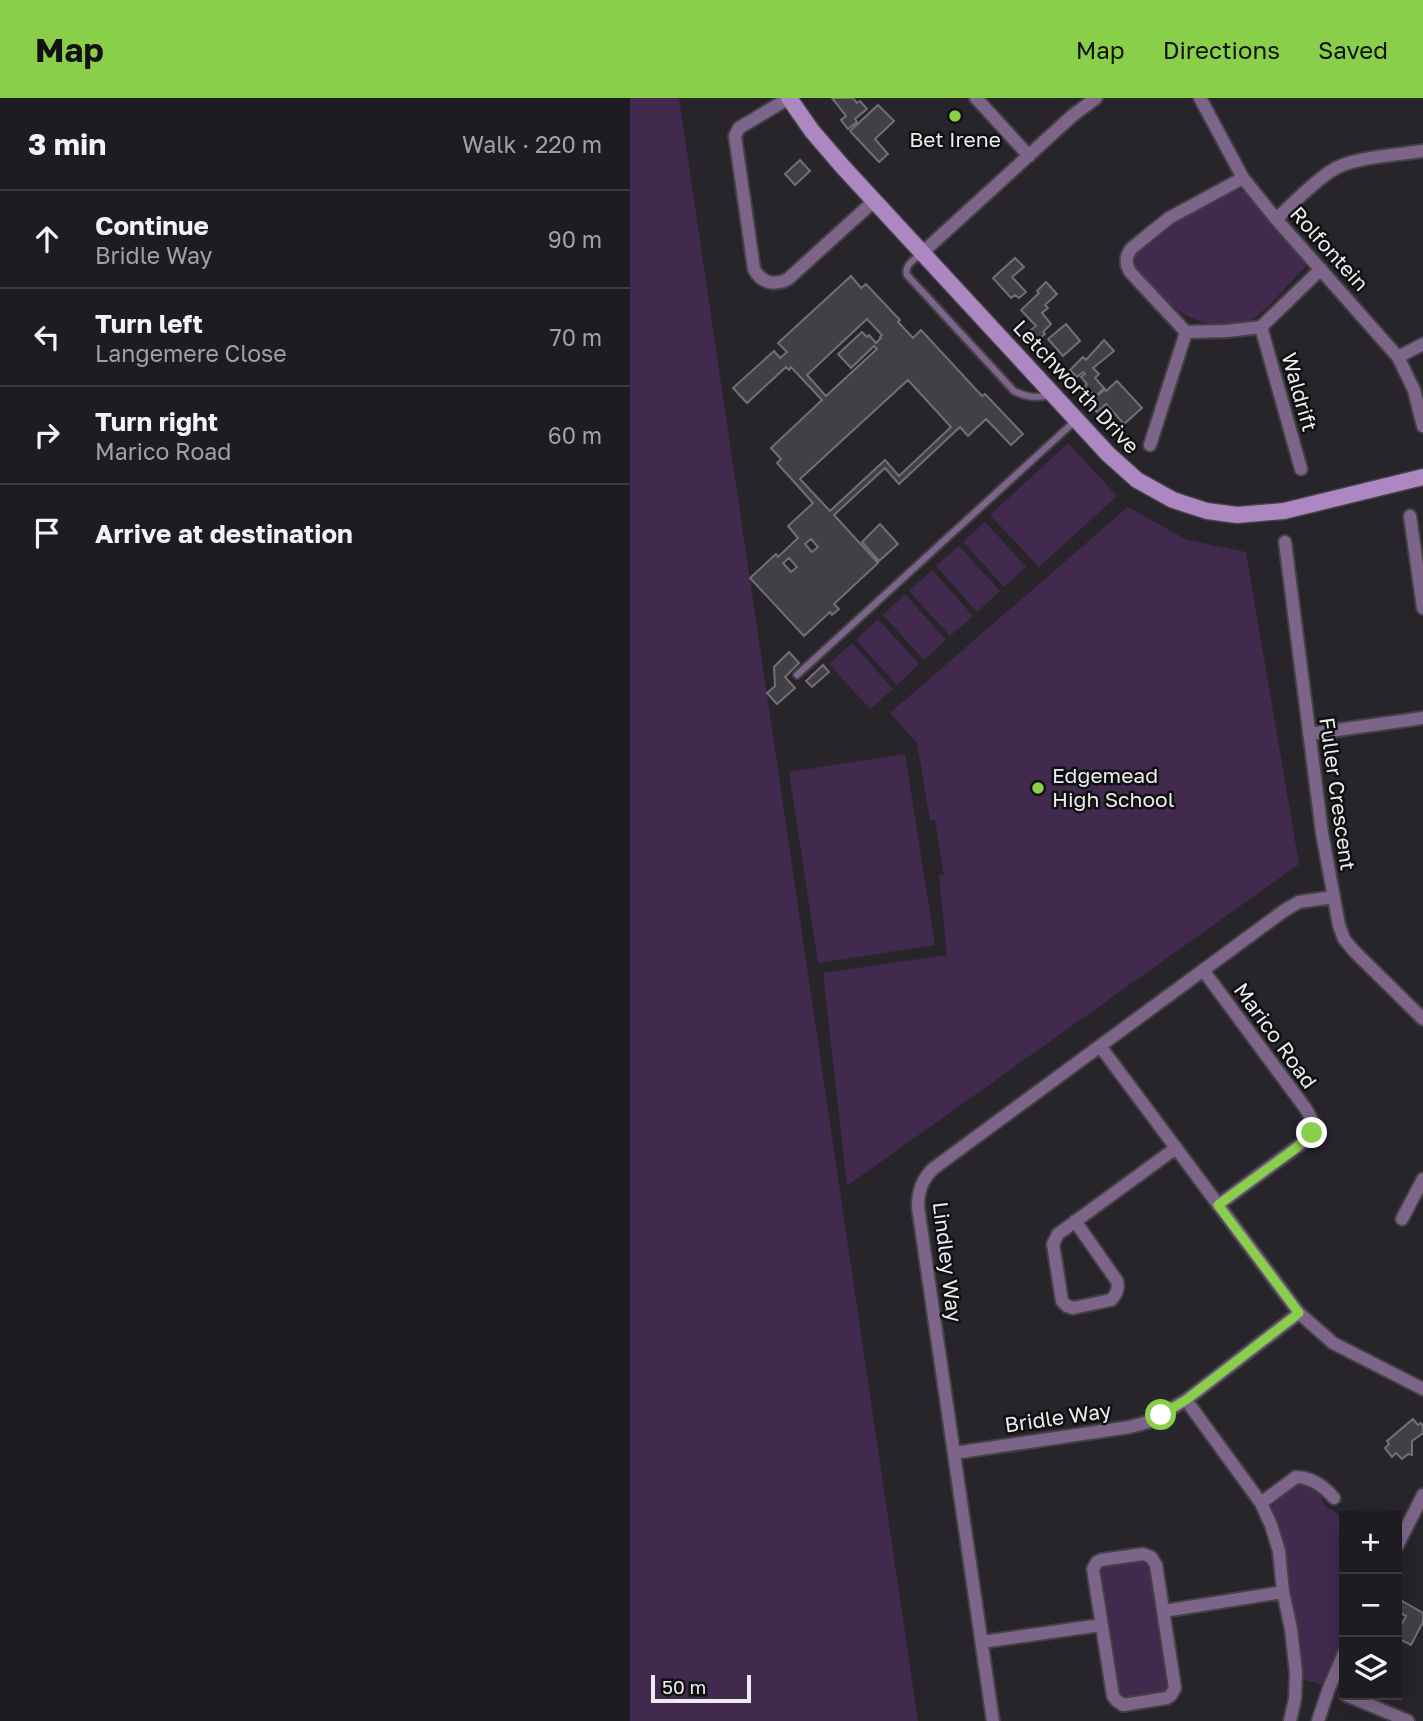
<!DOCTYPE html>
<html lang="en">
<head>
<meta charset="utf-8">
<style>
	body { margin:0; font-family:"Golos Text",sans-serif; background:#262529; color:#f1f3f6 }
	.controls { position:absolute; right:21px; bottom:21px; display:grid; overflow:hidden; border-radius:0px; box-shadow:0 7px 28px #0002 }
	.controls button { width:63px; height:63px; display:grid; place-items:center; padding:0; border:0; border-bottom:2px solid #3c3a3e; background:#1e1c20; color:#f1f3f6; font:35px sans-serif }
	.scale { position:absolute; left:21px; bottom:18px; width:100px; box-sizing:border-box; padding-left:7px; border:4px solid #ecebee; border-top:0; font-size:19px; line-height:24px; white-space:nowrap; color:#ecebee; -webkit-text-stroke:5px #100f11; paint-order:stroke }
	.stop { position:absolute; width:21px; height:21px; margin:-16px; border:5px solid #89cf49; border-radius:50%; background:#fff }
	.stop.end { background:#89cf49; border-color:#fff; box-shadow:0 2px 7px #0008 }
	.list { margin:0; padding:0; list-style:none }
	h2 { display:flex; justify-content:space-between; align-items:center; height:91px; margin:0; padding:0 28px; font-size:30px }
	h2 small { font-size:23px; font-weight:400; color:#a1a1a5 }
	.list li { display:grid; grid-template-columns:46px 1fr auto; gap:21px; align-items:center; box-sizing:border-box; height:98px; padding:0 28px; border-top:2px solid #3c3a3e }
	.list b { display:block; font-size:26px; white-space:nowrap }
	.list p { margin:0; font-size:23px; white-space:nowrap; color:#a1a1a5 }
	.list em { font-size:23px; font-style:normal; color:#a1a1a5 }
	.icon { flex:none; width:38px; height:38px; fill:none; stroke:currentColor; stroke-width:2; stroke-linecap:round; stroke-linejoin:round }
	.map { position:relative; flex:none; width:793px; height:1623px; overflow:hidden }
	header { display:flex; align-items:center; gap:42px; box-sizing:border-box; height:98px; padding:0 35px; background:#89cf49; color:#111 }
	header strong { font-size:33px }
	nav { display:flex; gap:38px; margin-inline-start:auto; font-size:24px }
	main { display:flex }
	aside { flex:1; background:#1e1c20 }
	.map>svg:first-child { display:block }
	.green { fill:#412a4e }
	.building { fill:#434045; stroke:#726f74; stroke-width:2; fill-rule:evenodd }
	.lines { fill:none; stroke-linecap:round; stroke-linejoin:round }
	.lane-casing { stroke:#434145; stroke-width:10 }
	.street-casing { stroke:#434145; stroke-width:16 }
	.secondary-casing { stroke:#434145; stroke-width:19 }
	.lane { stroke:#7c6589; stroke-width:6 }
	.street { stroke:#7c6589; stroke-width:12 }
	.secondary { stroke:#ac87c1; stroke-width:16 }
	.route { stroke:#89cf49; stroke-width:9 }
	.poi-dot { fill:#89cf49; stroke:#100f11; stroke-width:2.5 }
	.labels { text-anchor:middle; stroke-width:5; stroke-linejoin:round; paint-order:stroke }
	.poi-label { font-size:21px; fill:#ecebee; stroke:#100f11 }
	.street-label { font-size:21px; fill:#ecebee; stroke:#100f11 }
</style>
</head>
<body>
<header>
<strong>Map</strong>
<nav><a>Map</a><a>Directions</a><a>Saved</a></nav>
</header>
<main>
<aside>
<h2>3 min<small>Walk · 220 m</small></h2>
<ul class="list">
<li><svg class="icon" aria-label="ahead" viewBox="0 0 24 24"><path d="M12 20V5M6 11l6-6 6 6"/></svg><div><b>Continue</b><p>Bridle Way</p></div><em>90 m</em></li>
<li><svg class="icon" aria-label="left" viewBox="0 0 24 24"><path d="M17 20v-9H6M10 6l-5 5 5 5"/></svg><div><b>Turn left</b><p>Langemere Close</p></div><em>70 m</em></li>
<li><svg class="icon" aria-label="right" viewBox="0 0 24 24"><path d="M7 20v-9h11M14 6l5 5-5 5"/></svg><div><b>Turn right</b><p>Marico Road</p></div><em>60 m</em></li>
<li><svg class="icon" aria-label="arrive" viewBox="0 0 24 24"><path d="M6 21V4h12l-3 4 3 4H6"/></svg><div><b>Arrive at destination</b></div></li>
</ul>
</aside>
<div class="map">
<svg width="793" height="1623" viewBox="0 0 793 1623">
	<rect width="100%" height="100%" fill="#28252a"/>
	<path class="green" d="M0 0H49L288 1623H0Z
		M609 92 616 95 678 166C666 178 655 190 644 202 639 207 634 213 628 217 622 223 611 225 603 226 558 232 535 202 508 172 506 169 504 167 504 162 506 144 584 103 602 94Z
		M438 345 487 398 409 469 360 417Z
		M498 409 557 442 616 454 669 766 217 1088 193 875 317 857 309 777H314L305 722H300L287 645 260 615Z
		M355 424 396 469 374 489 333 444Z
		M329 448 370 493 347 514 306 468Z
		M302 472 343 518 320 538 279 493Z
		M275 496 316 542 294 562 253 517Z
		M248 521 289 566 267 587 226 542Z
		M222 545 263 591 240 611 199 566Z
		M275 656 305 847 188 865 159 674Z
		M671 1385 678 1386 689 1394 695 1408 714 1419V1542L693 1587 672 1581 670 1553 655 1454 641 1411C645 1400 660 1389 671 1385Z
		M512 1461 521 1467 540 1587 535 1595 494 1601 488 1596 469 1476 472 1470 475 1468Z"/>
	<path class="building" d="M202 0H223L227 5 230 3 237 11 225 21 227 24 218 31 211 22 216 18Z
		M248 7 264 23 245 41 258 56 249 64 220 33Z
		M170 62 180 73 165 87 155 76Z
		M385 160 394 169 382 179 396 194 389 200 385 197 381 200 363 180Z
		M221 178 231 190 236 186 270 222 268 224 283 240 291 232 352 298 355 296 393 336 381 347 356 321 338 338 330 329 269 386 255 370 204 417 248 465 204 506 209 511 202 517 200 514 174 538 120 480 146 456 148 459 168 440 158 428 183 405 147 365 151 361 141 350 192 302 161 269 159 272 156 269 117 305 103 290 144 253 150 260 157 254 148 245ZM237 221 252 237 250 239 251 240 246 245 239 237 237 239 232 234 208 256 221 270 244 248 247 251 196 298 177 277ZM278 282 321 329 269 378 255 362 200 413 170 381ZM181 441 188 449 182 454 175 446ZM159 460 167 469 161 474 153 465Z
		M416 184 427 196 415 207 418 210 412 215 421 226 413 234 415 236 406 244 397 235 406 228 391 212 409 195 407 193Z
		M436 226 450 243 433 258 418 241Z
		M474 242 484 253 463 270 469 276 465 280 474 290 465 299 455 288 457 286 451 279 455 276 453 274 447 279 440 272 453 259 456 262Z
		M487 283 512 310 494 326 476 306 467 314 459 305 475 291 476 293Z
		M250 426 268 446 249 463 232 444Z
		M159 554 169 565 155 579 165 590 147 606 137 595 145 588 144 569Z
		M193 567 199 574 182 589 176 583Z
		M783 1321 788 1327 791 1325 793 1328V1335L782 1343V1357L778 1356 772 1361 766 1355 762 1359 755 1350 759 1346 757 1343Z
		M772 1503 793 1515V1524L781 1547 767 1540V1535L776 1518 767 1513Z"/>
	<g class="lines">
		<g class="lane-casing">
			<path id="lane" d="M291 156C284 162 274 167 277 177L384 293C399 300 405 300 421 297
				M167 577 445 323"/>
		</g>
		<g class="street-casing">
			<path id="street" d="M159 0 109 30 105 38 124 171C131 185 144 188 158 181L244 103
				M346 0 399 58
				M570 0 613 80 646 121 768 259 784 292 793 328
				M613 80 539 120 502 150C495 158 495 167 501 175L556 234 597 233 631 229 691 171
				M646 121C664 105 681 86 701 73 721 59 768 57 793 53
				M292 155 442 18 466 0
				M631 229 671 371
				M768 259 793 246
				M520 347 556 234
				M780 418 793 510
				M655 444 692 735 709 827 714 841 724 853 793 921
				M679 636 793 620
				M573 872 676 1011C685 1026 686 1029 675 1043L588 1107
				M470 948 669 1215 703 1245 793 1291
				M772 1121 793 1081
				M445 1123 487 1183C489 1191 487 1196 481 1202L443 1210 437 1208 432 1203 423 1146 428 1136 546 1050
				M556 1302 631 1405 641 1427 649 1453 653 1494 661 1531 666 1575 665 1601 660 1623
				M324 1355 500 1329 518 1324 556 1302 669 1215
				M631 1405 666 1379C681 1379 695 1389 704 1400
				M767 1448 793 1397
				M513 1456 521 1459 526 1467 545 1590 541 1597 537 1600 493 1607 486 1602 483 1598 463 1471 467 1464 471 1462Z
				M534 1513 653 1494
				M352 1544 471 1527
				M716 1597 778 1623
				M363 1623 288 1109C288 1093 292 1081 304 1070L655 812 669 804 703 799
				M688 1623 699 1590 714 1555"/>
		</g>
		<g class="secondary-casing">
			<path id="secondary" d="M159 0 182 33 213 69 478 356 507 382 543 402 577 413 607 417 654 413 793 379"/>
		</g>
		<use href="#lane" class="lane"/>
		<use href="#street" class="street"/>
		<use href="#secondary" class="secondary"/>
	</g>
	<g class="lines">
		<path class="route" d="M531 1317 556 1302 669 1215 588 1107 666 1050 682 1035"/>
	</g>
	<g class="poi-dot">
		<circle cx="325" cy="18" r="7"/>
		<circle cx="408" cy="690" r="7"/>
	</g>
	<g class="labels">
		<g class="poi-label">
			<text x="325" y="49">Bet Irene</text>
			<text x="422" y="685" text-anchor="start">Edgemead<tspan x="422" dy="24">High School</tspan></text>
		</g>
		<g class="street-label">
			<text transform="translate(699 151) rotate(48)" y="7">Rolfontein</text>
			<text transform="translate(446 289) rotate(47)" y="7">Letchworth Drive</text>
			<text transform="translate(669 294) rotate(74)" y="7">Waldrift</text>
			<text transform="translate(707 696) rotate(82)" y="7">Fuller Crescent</text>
			<text transform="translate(645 938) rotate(54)" y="7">Marico Road</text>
			<text transform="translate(317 1164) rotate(83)" y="7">Lindley Way</text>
			<text transform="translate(428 1320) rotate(-8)" y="7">Bridle Way</text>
		</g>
	</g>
</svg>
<div class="controls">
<button>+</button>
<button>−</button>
<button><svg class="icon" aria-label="layers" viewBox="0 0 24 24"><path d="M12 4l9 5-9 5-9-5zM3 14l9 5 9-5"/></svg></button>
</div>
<div class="scale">50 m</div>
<div class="stop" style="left:531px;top:1317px"></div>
<div class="stop end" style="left:682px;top:1035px"></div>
</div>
</main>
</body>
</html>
